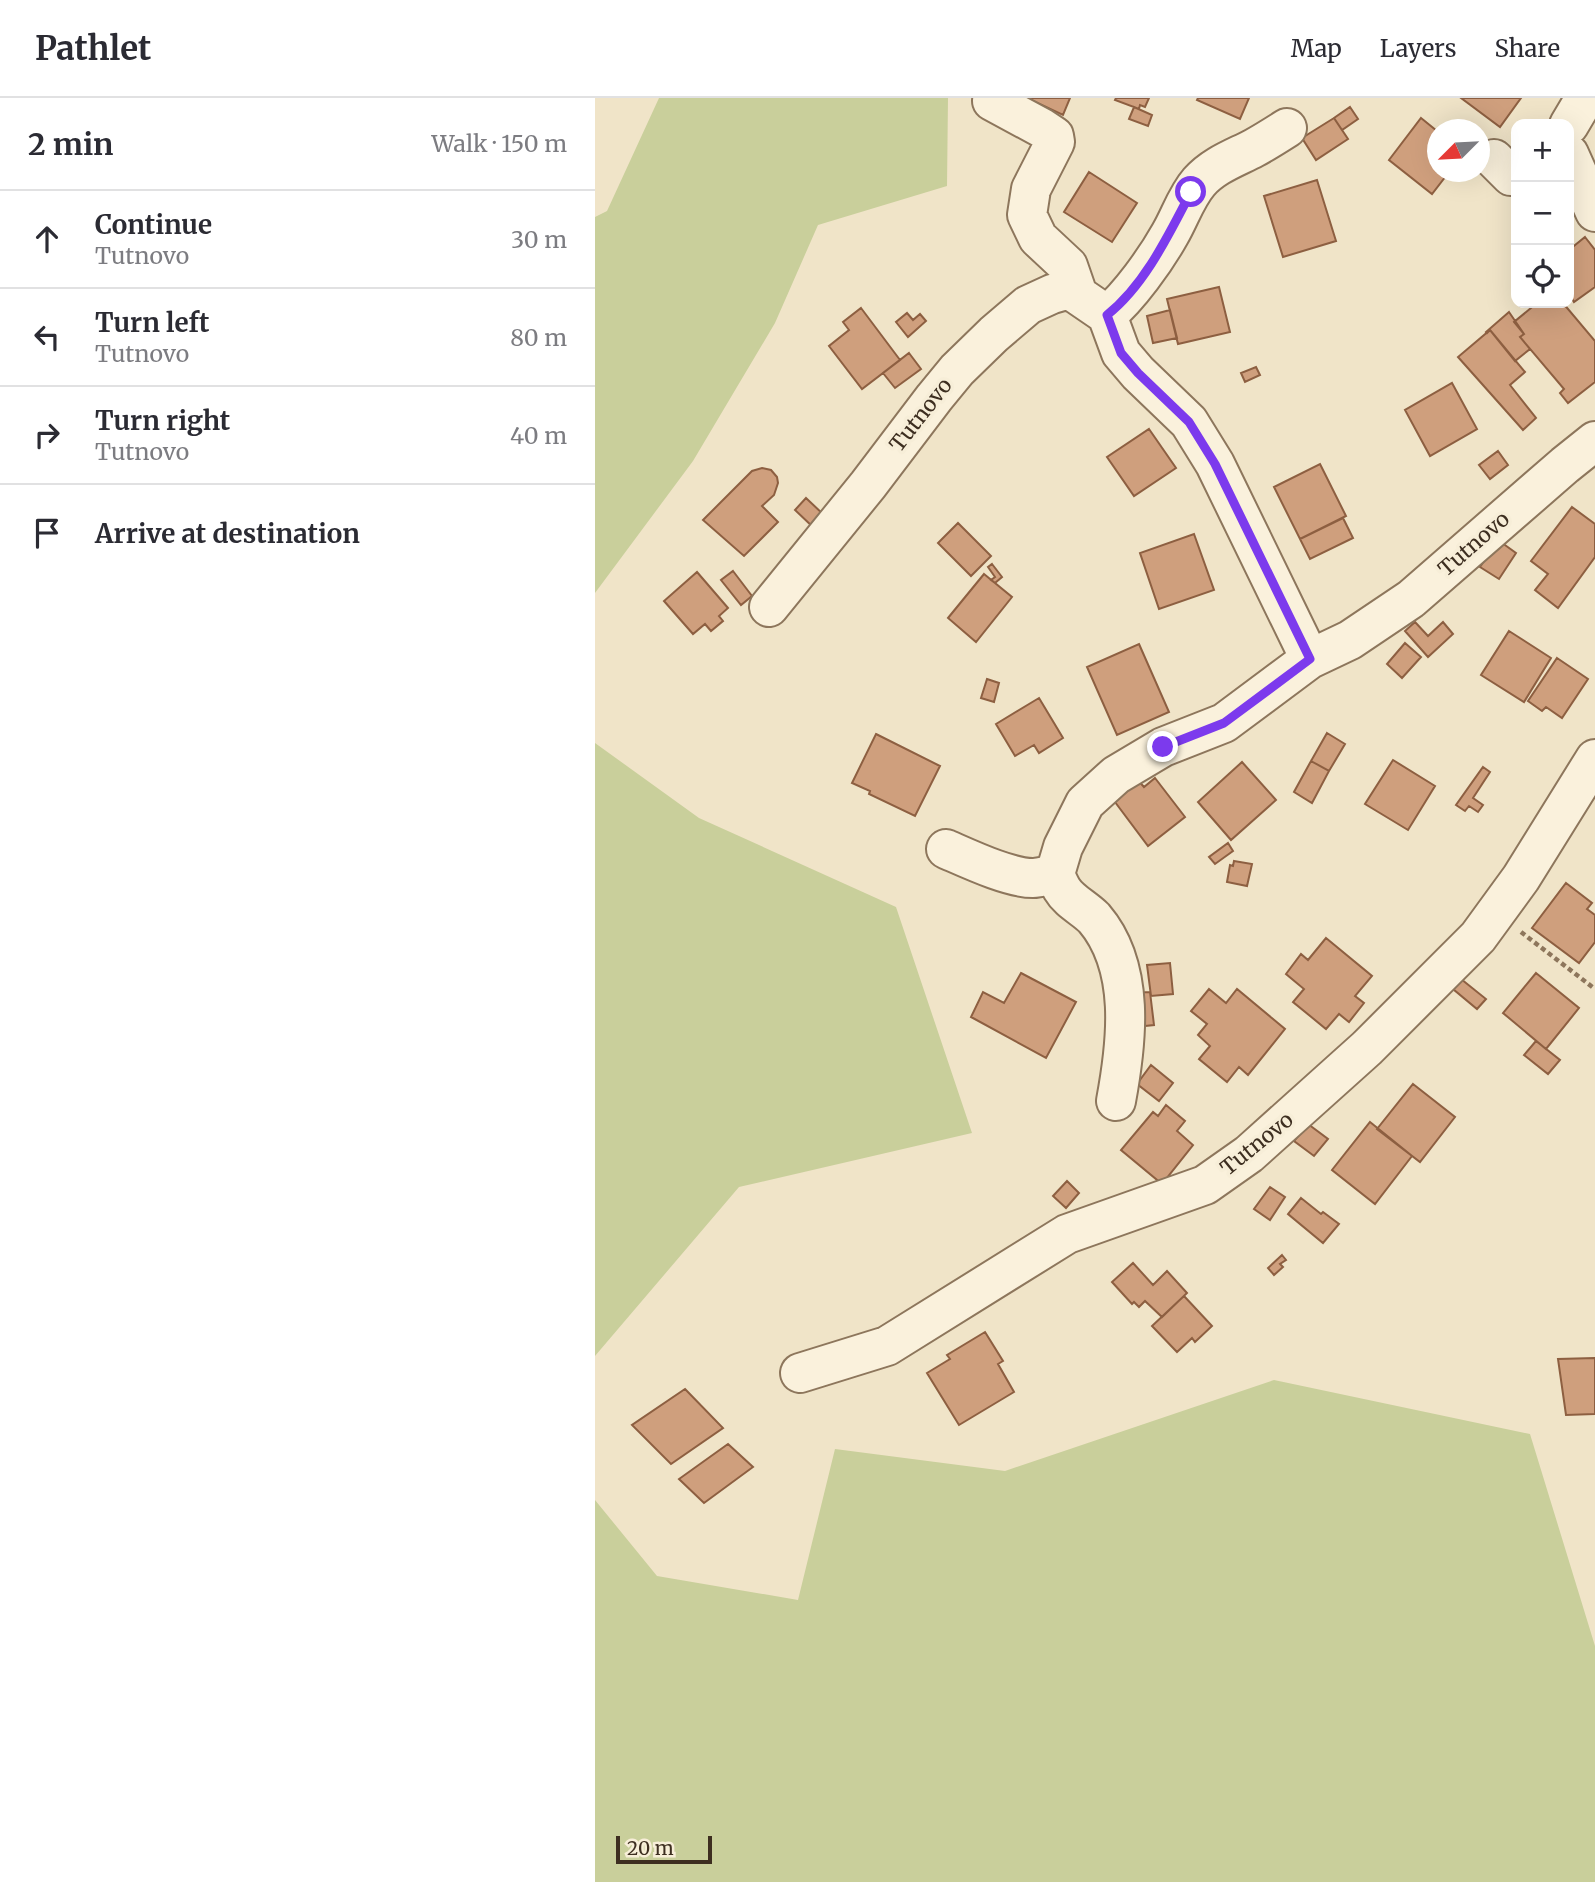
<!DOCTYPE html>
<html lang="en">
<head>
<meta charset="utf-8">
<style>
	body { margin:0; font-family:Merriweather,serif; background:#f7f7f7; color:#2b2b33 }
	.controls { position:absolute; right:21px; top:21px; display:grid; overflow:hidden; border-radius:14px; box-shadow:0 7px 28px #0002 }
	.controls button { width:63px; height:63px; display:grid; place-items:center; padding:0; border:0; border-bottom:2px solid #e1e1e2; background:#fff; color:#2b2b33; font:35px sans-serif }
	.compass { position:absolute; left:832px; top:21px; width:63px; height:63px; border-radius:50%; background:#fff; box-shadow:0 7px 28px #0002; rotate:246deg }
	.scale { position:absolute; left:21px; bottom:18px; width:96px; box-sizing:border-box; padding-left:7px; border:4px solid #3d2e20; border-top:0; font-size:19px; line-height:24px; white-space:nowrap; color:#3d2e20; -webkit-text-stroke:5px #f7eed8; paint-order:stroke }
	.stop { position:absolute; width:21px; height:21px; margin:-16px; border:5px solid #7c3aed; border-radius:50%; background:#fff }
	.stop.end { background:#7c3aed; border-color:#fff; box-shadow:0 2px 7px #0008 }
	.list { margin:0; padding:0; list-style:none }
	h2 { display:flex; justify-content:space-between; align-items:center; height:91px; margin:0; padding:0 28px; font-size:30px }
	h2 small { font-size:23px; font-weight:400; color:#7c7c81 }
	.list li { display:grid; grid-template-columns:46px 1fr auto; gap:21px; align-items:center; box-sizing:border-box; height:98px; padding:0 28px; border-top:2px solid #e1e1e2 }
	.list b { display:block; font-size:26px; white-space:nowrap }
	.list p { margin:0; font-size:23px; white-space:nowrap; color:#7c7c81 }
	.list em { font-size:23px; font-style:normal; color:#7c7c81 }
	.icon { flex:none; width:38px; height:38px; fill:none; stroke:currentColor; stroke-width:2; stroke-linecap:round; stroke-linejoin:round }
	.map { position:relative; flex:none; width:1000px; height:1784px; overflow:hidden }
	header { display:flex; align-items:center; gap:42px; box-sizing:border-box; height:98px; padding:0 35px; background:#fff; border-bottom:2px solid #e1e1e2 }
	header strong { font-size:33px }
	nav { display:flex; gap:38px; margin-inline-start:auto; font-size:24px }
	main { display:flex }
	aside { flex:1; background:#fff }
	.map>svg:first-child { display:block }
	.green { fill:#c9cf9b }
	.building { fill:#cf9f7d; stroke:#8d5f41; stroke-width:2 }
	.lines { fill:none; stroke-linecap:round; stroke-linejoin:round }
	.minor-casing { stroke:#8d765c; stroke-width:42 }
	.path { stroke:#8d765c; stroke-width:4.5; stroke-dasharray:5 3.5; stroke-linecap:butt }
	.minor { stroke:#faf1dc; stroke-width:38 }
	.route { stroke:#7c3aed; stroke-width:9 }
	.labels { text-anchor:middle; stroke-width:7; stroke-linejoin:round; paint-order:stroke }
	.street-label { font-size:21px; fill:#3d2e20; stroke:#f7eed8 }
</style>
</head>
<body>
<header>
<strong>Pathlet</strong>
<nav><a>Map</a><a>Layers</a><a>Share</a></nav>
</header>
<main>
<aside>
<h2>2 min<small>Walk · 150 m</small></h2>
<ul class="list">
<li><svg class="icon" aria-label="ahead" viewBox="0 0 24 24"><path d="M12 20V5M6 11l6-6 6 6"/></svg><div><b>Continue</b><p>Tutnovo</p></div><em>30 m</em></li>
<li><svg class="icon" aria-label="left" viewBox="0 0 24 24"><path d="M17 20v-9H6M10 6l-5 5 5 5"/></svg><div><b>Turn left</b><p>Tutnovo</p></div><em>80 m</em></li>
<li><svg class="icon" aria-label="right" viewBox="0 0 24 24"><path d="M7 20v-9h11M14 6l5 5-5 5"/></svg><div><b>Turn right</b><p>Tutnovo</p></div><em>40 m</em></li>
<li><svg class="icon" aria-label="arrive" viewBox="0 0 24 24"><path d="M6 21V4h12l-3 4 3 4H6"/></svg><div><b>Arrive at destination</b></div></li>
</ul>
</aside>
<div class="map">
<svg width="1000" height="1784" viewBox="0 0 1000 1784">
	<rect width="100%" height="100%" fill="#f0e4c8"/>
	<path class="green" d="M64 0H353L352 88 223 127 180 225 98 363 0 495V119L12 113Z
		M0 645 104 720 301 809 377 1035 144 1089 0 1258Z
		M679 1282 935 1336 1000 1548V1784H0V1402L62 1478 203 1502 240 1351 410 1373Z"/>
	<path class="building" d="M432 0H475L468 17Z
		M521 0H554L550 9 545 7 544 11 520 2Z
		M603 0H654L645 21 602 2Z
		M866 0H926L905 29Z
		M539 9 557 17 553 28 534 21Z
		M755 9 763 21 747 32 739 20Z
		M739 20 753 41 721 62 707 40Z
		M826 20 842 33V74H854L837 96 794 62Z
		M494 74 542 105 517 144 469 114Z
		M722 82 741 143 688 159 669 98Z
		M990 139 1000 152V189L979 204 974 196V152Z
		M624 189 635 234 583 246 572 201Z
		M942 205H968L1000 243V284L973 305 965 295 969 291 925 239 929 236 919 224Z
		M266 210 305 262 267 291 234 248 254 232 248 224Z
		M575 212 582 240 558 245 552 218Z
		M914 214 929 236 925 239 935 251 920 263 895 232 892 235 891 234Z
		M312 215 318 222 325 216 331 223 313 239 301 224Z
		M895 232 930 274 915 287 941 320 928 332 863 259Z
		M314 255 326 271 300 290 288 275Z
		M661 269 665 277 650 284 646 275Z
		M857 285 882 331 835 358 810 312Z
		M554 331 581 370 539 398 512 359Z
		M903 353 913 367 895 381 884 367Z
		M725 366 751 418 705 441 679 389Z
		M167 370 176 372 182 379 183 385 179 397 167 408 183 424 149 458 108 422 157 373Z
		M211 400 230 418 219 430 200 412Z
		M977 409 1000 426V459L963 510 940 492 953 476 936 463Z
		M748 420 758 440 715 461 705 441Z
		M363 425 396 458 376 478 343 445Z
		M599 436 619 492 564 511 545 455Z
		M903 442 921 455 904 481 885 469Z
		M397 466 407 479 400 485 396 482 400 479 393 469Z
		M138 473 157 498 146 507 126 482Z
		M102 474 133 510 124 518 128 523 116 533 110 526 98 536 69 503Z
		M389 476 417 499 381 544 353 520Z
		M820 524 833 538 848 524 858 536 833 559 810 533Z
		M914 533 956 560 929 604 886 577Z
		M810 545 826 559 807 580 792 566Z
		M544 546 574 614 522 637 492 569Z
		M962 560 993 581 967 620 951 609 947 613 933 603Z
		M392 581 404 585 399 604 386 600Z
		M444 600 468 640 444 655 439 647 420 658 401 626Z
		M732 635 750 646 734 673 716 663Z
		M281 636 345 668 320 718 274 696 275 693 257 685Z
		M798 662 840 688 813 732 770 706Z
		M716 663 734 673 717 705 699 694Z
		M647 664 681 702 636 742 603 704Z
		M888 669 895 674 878 700 888 707 883 714 874 708 870 713 861 707Z
		M560 680 590 719 553 748 517 700 542 681 549 689Z
		M633 745 638 753 620 766 614 759Z
		M639 763 657 766 652 788 632 784 635 767 638 768Z
		M971 785 997 805 992 811 1000 817V844L984 865 937 830Z
		M731 840 777 878 760 898 769 905 754 924 744 916 731 931 698 904 709 891 691 876 706 856 713 862Z
		M575 865 578 896 556 898 552 867Z
		M426 875 481 904 451 960 376 919 388 894 409 905Z
		M941 875 984 910 951 951 908 915Z
		M866 881 891 901 882 911 858 891Z
		M614 891 631 905 642 891 690 931 653 977 644 969 632 984 604 961 615 948 603 937 612 926 596 913Z
		M555 894 559 927 541 929 537 895Z
		M941 943 965 962 953 976 929 957Z
		M556 967 578 985 564 1003 542 986Z
		M818 986 860 1019 825 1064 782 1031Z
		M571 1007 590 1023 582 1033 598 1047 567 1086 526 1052 558 1014 563 1018Z
		M775 1024 817 1058 780 1106 737 1072Z
		M713 1026 733 1041 719 1058 699 1043Z
		M472 1083 484 1095 471 1110 458 1098Z
		M675 1089 690 1099 675 1122 659 1111Z
		M706 1100 726 1116 728 1114 744 1126 728 1145 693 1116Z
		M687 1157 691 1162 685 1166 688 1169 679 1177 673 1170Z
		M538 1165 558 1187 572 1173 592 1195 567 1219 550 1203 544 1209 539 1204 537 1206 517 1184Z
		M589 1198 617 1228 600 1244 597 1240 582 1254 557 1228Z
		M390 1234 408 1263 403 1266 419 1294 364 1327 332 1275 355 1261 352 1257Z
		M1000 1260V1316L971 1317 963 1261Z
		M90 1291 128 1330 76 1366 37 1327Z
		M133 1346 158 1369 109 1405 84 1381Z"/>
	<g class="lines">
		<g class="minor-casing">
			<path id="minor" d="M397 3 447 30 459 38 460 44 436 91 432 117 443 140 473 168 483 197
				M974 27 990 0
				M974 56 1000 114
				M899 61 916 78 921 77
				M512 217C534 199 561 161 575 136 585 119 591 99 604 84 619 67 640 60 659 50 670 44 681 37 692 30
				M174 509 273 387 339 300 362 272 399 236 433 207 457 196 474 191 512 217 526 255 543 275 594 324 620 366 715 561
				M351 751C374 761 414 780 438 780 445 780 453 777 460 776
				M521 1003C532 944 541 869 499 820 489 810 474 803 467 791 464 786 462 781 460 776L468 749 490 705 521 677 568 649 629 625 715 561 755 542 816 501 970 367 1000 343
				M205 1275 292 1248 472 1136 610 1087 654 1056 772 950 883 839 926 780 1000 661"/>
		</g>
		<path class="path" d="M926 834 1000 891"/>
		<use href="#minor" class="minor"/>
	</g>
	<g class="lines">
		<path class="route" d="M568 649 629 625 715 561 620 366 594 324 543 275 526 255 512 217C550 187 574 136 596 94"/>
	</g>
	<g class="labels">
		<g class="street-label">
			<text transform="translate(326 317) rotate(-52)" y="7">Tutnovo</text>
			<text transform="translate(879 446) rotate(-41)" y="7">Tutnovo</text>
			<text transform="translate(662 1046) rotate(-39)" y="7">Tutnovo</text>
		</g>
	</g>
</svg>
<div class="controls">
<button>+</button>
<button>−</button>
<button><svg class="icon" aria-label="locate" viewBox="0 0 24 24"><circle cx="12" cy="12" r="6"/><path d="M12 2v4M12 18v4M2 12h4M18 12h4"/></svg></button>
</div>
<svg class="compass" viewBox="-18 -18 36 36"><path d="M0-13l5 13h-10z" fill="#e53935"/><path d="M0 13l5-13h-10z" fill="#7c7c81"/></svg>
<div class="scale">20 m</div>
<div class="stop" style="left:596px;top:94px"></div>
<div class="stop end" style="left:568px;top:649px"></div>
</div>
</main>
</body>
</html>
